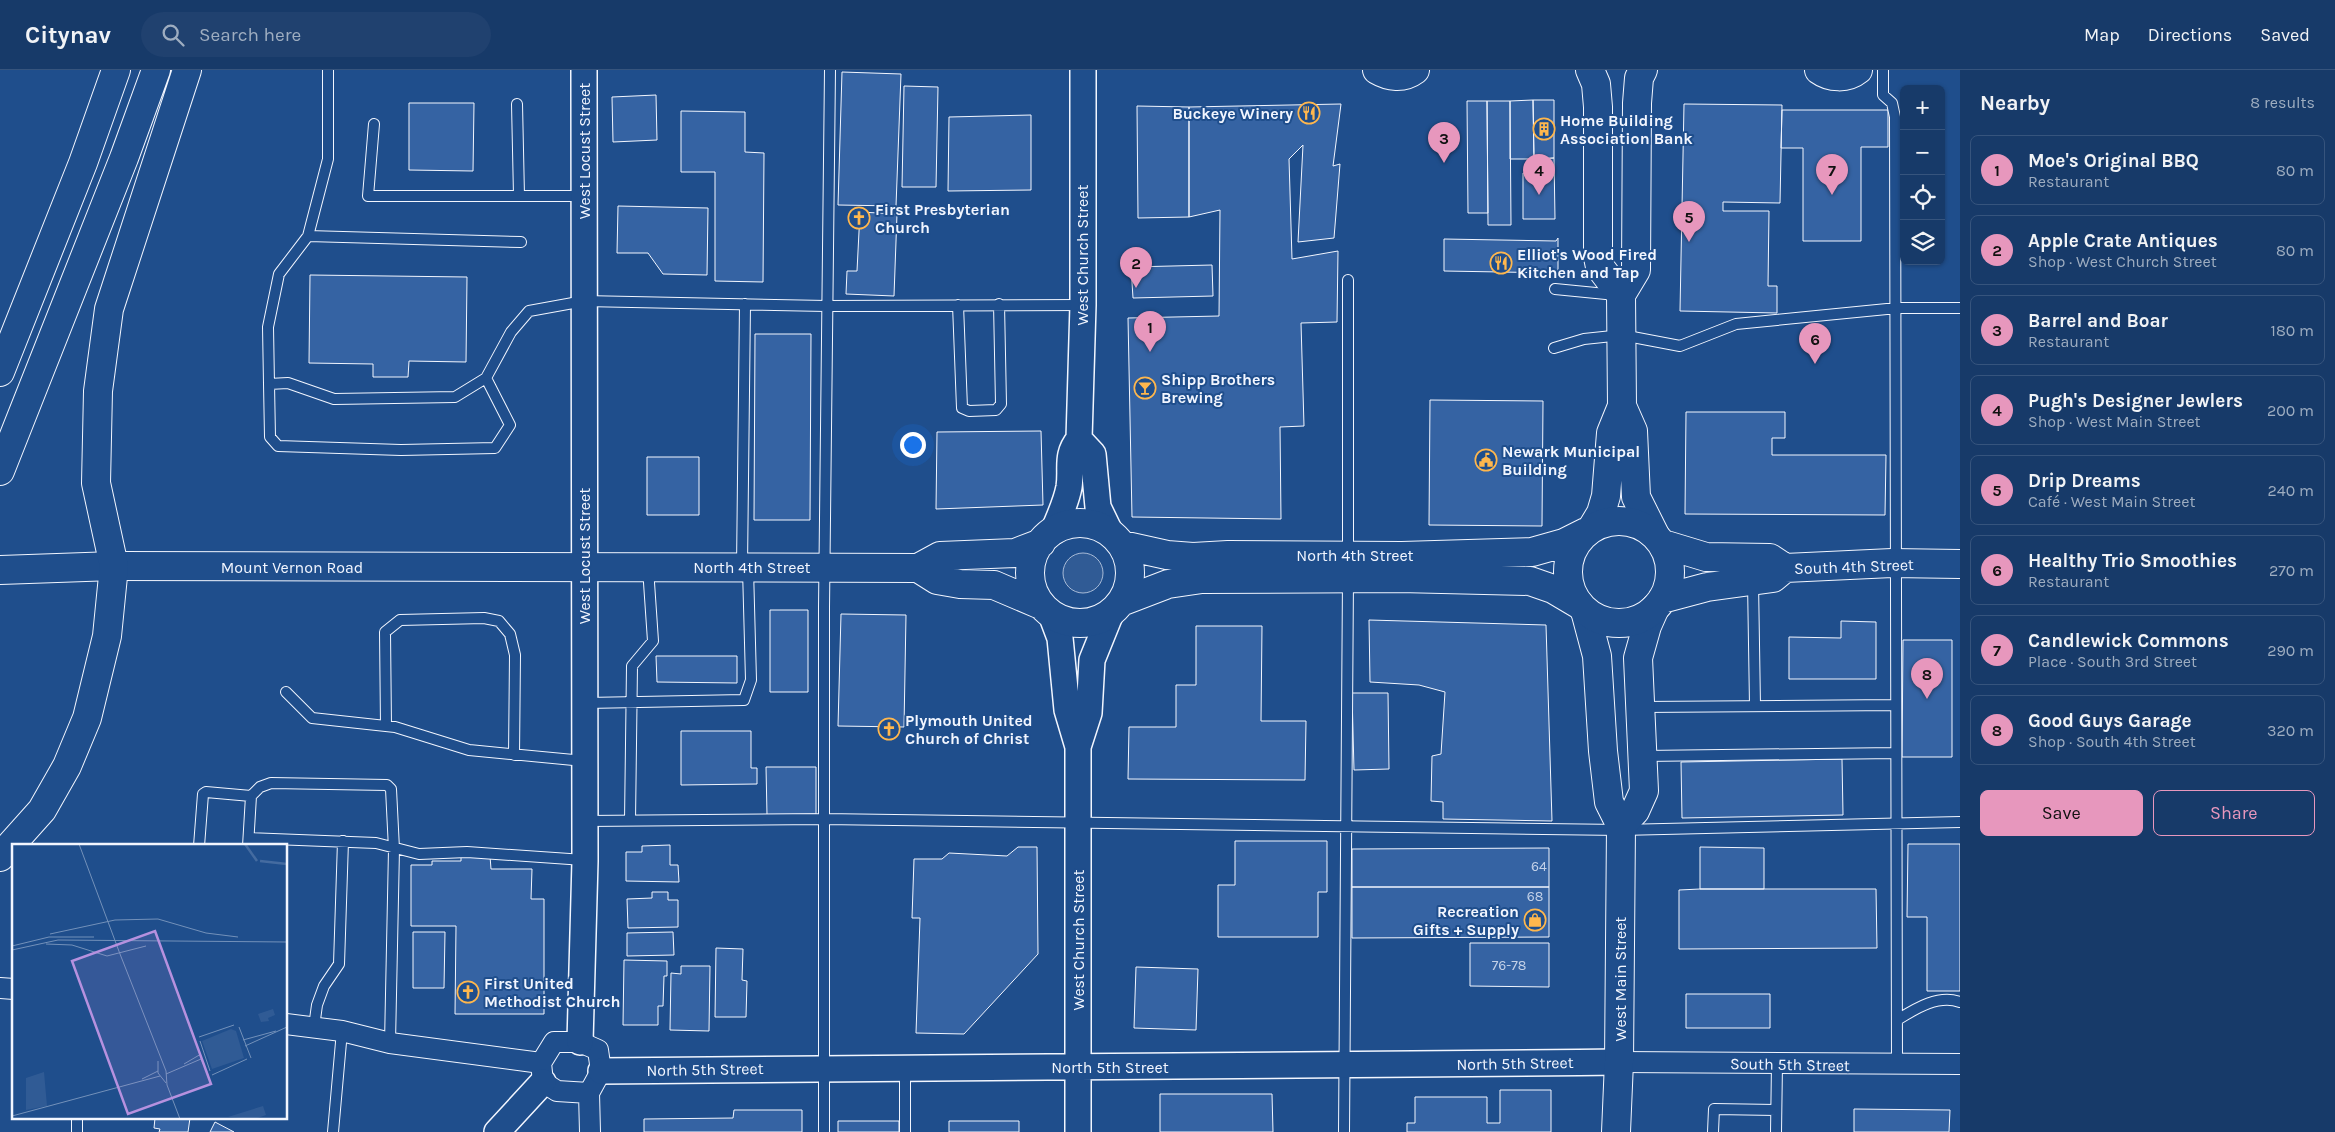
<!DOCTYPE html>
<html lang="en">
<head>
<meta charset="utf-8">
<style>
	body { margin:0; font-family:Karla,sans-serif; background:#20416f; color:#f1f3f6 }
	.controls { position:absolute; right:15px; top:15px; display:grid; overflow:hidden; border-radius:8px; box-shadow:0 1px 4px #0004 }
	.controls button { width:45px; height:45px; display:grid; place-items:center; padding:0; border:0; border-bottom:1px solid #36547d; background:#173a69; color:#f1f3f6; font:25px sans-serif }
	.you { position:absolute; left:912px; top:374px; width:18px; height:18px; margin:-12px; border:4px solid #fff; border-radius:50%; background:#1a73e8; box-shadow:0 0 0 8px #1a73e833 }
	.badge { display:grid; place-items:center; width:32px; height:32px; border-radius:50%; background:#e797bd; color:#111; font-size:16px; font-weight:700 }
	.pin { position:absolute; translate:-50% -41px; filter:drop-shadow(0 1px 2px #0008) }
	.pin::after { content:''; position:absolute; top:26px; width:18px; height:15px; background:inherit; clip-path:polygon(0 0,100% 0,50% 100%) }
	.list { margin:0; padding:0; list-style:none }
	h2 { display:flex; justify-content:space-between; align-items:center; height:65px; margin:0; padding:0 20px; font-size:21px }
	h2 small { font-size:16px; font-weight:400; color:#9eadc0 }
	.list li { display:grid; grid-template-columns:32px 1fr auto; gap:15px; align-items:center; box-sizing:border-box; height:70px; margin:0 10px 10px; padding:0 10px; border:1px solid #36547d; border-radius:8px }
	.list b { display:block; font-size:19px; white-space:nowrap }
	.list p { margin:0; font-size:16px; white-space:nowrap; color:#9eadc0 }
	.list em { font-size:16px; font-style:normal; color:#9eadc0 }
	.actions { display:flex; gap:10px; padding:15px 20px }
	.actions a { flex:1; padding:11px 0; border:1px solid #e797bd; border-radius:8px; text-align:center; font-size:18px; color:#e797bd }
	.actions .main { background:#e797bd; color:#111 }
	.icon { flex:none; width:28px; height:28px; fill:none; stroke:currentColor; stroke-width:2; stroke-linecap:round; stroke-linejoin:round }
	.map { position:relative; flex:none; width:1960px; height:1062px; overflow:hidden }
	header { display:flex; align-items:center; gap:30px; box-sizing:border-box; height:70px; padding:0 25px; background:#173a69; border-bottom:1px solid #36547d }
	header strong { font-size:24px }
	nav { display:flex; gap:28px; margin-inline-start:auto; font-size:18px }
	.search { width:350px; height:45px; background:#20416f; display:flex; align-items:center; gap:12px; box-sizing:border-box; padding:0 18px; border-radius:28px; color:#9eadc0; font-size:19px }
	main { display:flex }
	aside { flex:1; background:#173a69 }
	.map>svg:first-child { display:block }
	.green { fill:#305b95; stroke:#a8bbd7 }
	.building { fill:#3563a3; stroke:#f2f6ff }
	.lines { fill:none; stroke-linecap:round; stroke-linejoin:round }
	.service-casing { stroke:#f2f6ff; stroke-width:12 }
	.minor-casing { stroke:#f2f6ff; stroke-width:22 }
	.tertiary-casing { stroke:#f2f6ff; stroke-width:28 }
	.secondary-casing { stroke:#f2f6ff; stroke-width:30 }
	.primary-casing { stroke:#f2f6ff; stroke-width:30 }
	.trunk-casing { stroke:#f2f6ff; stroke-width:30 }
	.motorway-casing { stroke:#f2f6ff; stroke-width:30 }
	.service { stroke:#1f4e8c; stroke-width:10 }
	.minor { stroke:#1f4e8c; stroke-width:20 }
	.tertiary { stroke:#1f4e8c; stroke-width:25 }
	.secondary { stroke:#1f4e8c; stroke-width:28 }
	.primary { stroke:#1f4e8c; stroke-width:28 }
	.trunk { stroke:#1f4e8c; stroke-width:28 }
	.motorway { stroke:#1f4e8c; stroke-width:28 }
	.labels { text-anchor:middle; stroke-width:4; stroke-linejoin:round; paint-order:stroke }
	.number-label { font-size:14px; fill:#c3d1e8 }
	.poi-label { font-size:16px; font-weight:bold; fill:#f2f6ff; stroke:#1f4e8c; text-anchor:start }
	.street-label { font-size:16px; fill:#f2f6ff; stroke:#1f4e8c }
	.inset-river { fill:none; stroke:#446ba0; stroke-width:2.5 }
	.inset-road { fill:none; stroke:#7391ba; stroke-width:1 }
	.view { fill:#b691df; fill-opacity:0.15; stroke:#b691df; stroke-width:2.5 }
	.inset-edge { fill:none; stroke:#f2f6ff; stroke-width:2.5 }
</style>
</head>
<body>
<header>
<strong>Citynav</strong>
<div class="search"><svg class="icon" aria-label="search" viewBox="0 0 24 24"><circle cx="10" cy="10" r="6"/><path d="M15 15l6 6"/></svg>Search here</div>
<nav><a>Map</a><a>Directions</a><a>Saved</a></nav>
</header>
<main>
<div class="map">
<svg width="1960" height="1062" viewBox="0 0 1960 1062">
	<rect width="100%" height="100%" fill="#1f4e8c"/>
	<path class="green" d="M1063 503a20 20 0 1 1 40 0a20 20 0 1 1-40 0Z"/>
	<path class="building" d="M842 2 901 4 896 136 838 135Z
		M904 16 938 17 936 117H902Z
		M656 25 657 70 613 72 612 27Z
		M1533 30H1554V88L1534 89Z
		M1533 30 1534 89H1510V31Z
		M1467 31H1487L1488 143H1468Z
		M1487 31H1510L1511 155H1488Z
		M409 33H474L473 101 409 100Z
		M1341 34 1333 96 1340 94 1334 168 1298 172 1303 75 1289 89 1292 189 1338 181 1337 252 1301 253 1304 356 1280 357 1281 449 1132 447 1128 248 1219 246 1220 140 1189 147V37Z
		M1684 34 1782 35 1780 133 1723 132V141H1769L1768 216H1777V243L1680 241Z
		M1137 36 1189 37V147L1138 148Z
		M1782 40H1888V77H1861V171H1803V78H1781Z
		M681 41 745 42V82L764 83 763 212 715 211V102H681Z
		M1031 45V120L948 121 949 47Z
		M1554 88 1555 149H1523V103H1534V89Z
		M618 136 708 138 707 205 663 204 648 183H617Z
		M860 142 897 144 894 226 846 224 847 201H857Z
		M1558 168V203L1444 201V169L1556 171Z
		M1212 195 1213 226 1133 228 1131 197Z
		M310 205 467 207 466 292 409 291 408 307H373V294L309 293Z
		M755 264H811L810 450H754Z
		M1430 330 1543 331 1542 456 1429 455Z
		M1686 342H1785V368H1772V385H1886L1885 445 1685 444Z
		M1041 361 1043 435 936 439 937 362Z
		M647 387H699V445H647Z
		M770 540H808V622H770Z
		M841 544 906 545 904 657 838 656Z
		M1369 550 1546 555 1552 751 1443 749V732L1431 731 1432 686 1441 684 1445 622 1419 615 1370 612Z
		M1841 551 1876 552V609H1789V567L1841 568Z
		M1196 556H1262L1261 651H1306L1305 710 1128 709 1129 657H1176V615H1196Z
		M1903 570H1952V687H1902Z
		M656 586H737V613L657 612Z
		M1352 623H1388L1389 699 1354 700Z
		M681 661H751V698H757V714L681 715Z
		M1842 689 1843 745 1682 748 1681 692Z
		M766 697H816V744L767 745Z
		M1235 771H1327V822H1318V867H1218V815H1235Z
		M1908 774H1960V921H1927V847H1907Z
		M670 775V795H678L679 812 626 811V782H642V776Z
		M1018 777H1037L1038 884 964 964 916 963 920 848H912L914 789H942L949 783 1007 786Z
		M1700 777 1764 778V819H1700Z
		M1549 778V817H1352V779Z
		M461 786H490L491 799H532L531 829H544V944H455L456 856H411V795H432V791H461Z
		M1352 817H1549V867L1352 868Z
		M1700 819H1876L1877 878 1679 879V820Z
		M652 822H668V830H678V857L628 858 627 829 652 828Z
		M413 862H445L444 918H413Z
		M673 862 674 885 627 886V863Z
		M1470 873H1549V917L1470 916Z
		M716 878 743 879 742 910 747 911 746 947H715Z
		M624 890 667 891V906H664L663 936H658V955H623Z
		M681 896H710L709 961 670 960 671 903 681 904Z
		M1136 897 1198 899 1196 960 1134 958Z
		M1686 924H1770V958H1686Z
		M1500 1020H1551V1062H1407V1053H1415V1027H1487V1053H1500Z
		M1160 1024H1272L1273 1062H1160Z
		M1854 1039 1950 1040 1949 1062H1854Z
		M734 1040H802V1062H644V1049L733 1048Z
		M155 1048H190L188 1062H159L160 1059 154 1058Z
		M838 1051H899V1062H838Z
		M949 1051H1019V1062H949Z
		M215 1052 234 1062H210Z"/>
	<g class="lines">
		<g class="service-casing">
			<path id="service" d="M1883 0V25L1892 33 1895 47 1897 995
				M517 34 519 126
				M374 54 368 126H584
				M308 166 328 89V0
				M1555 219 1616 225
				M958 235 962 338 969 341 996 340 1001 334 999 234
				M1554 278 1584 269 1622 265 1680 276 1736 254 1897 238H1960
				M486 308 510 355 495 378 401 380 278 376 270 367 269 314 288 313 334 329 455 327 486 308 511 262 529 241 584 231 826 236 1083 235
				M269 314 268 257 279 204 308 166 521 172
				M1348 484V210
				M742 497 745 234
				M1753 512 1755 636
				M286 622 312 648 395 657 469 680 584 691
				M586 633 744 630 751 610 748 499
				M1642 637 1895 635
				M386 656 385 562 400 550 484 548 499 551 510 564 515 585 514 685
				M1644 686 1895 683
				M585 751 824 749 1621 760 1960 752
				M630 751 632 596 653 571 648 498
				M249 768 376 773 419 784 467 782 584 790
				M199 776 203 724 206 722 251 726
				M248 776 251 726 260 717 271 713 387 715 391 719 394 779 390 973
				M1897 950C1915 939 1938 924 1960 932
				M314 957 317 935 324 916 339 894 343 771
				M77 1062V1048
				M333 1062 342 961
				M824 1062V538L830 0
				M905 1062V997
				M1344 1062 1348 508
				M1713 1062 1714 1039 1776 1040
				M1776 1062 1777 994"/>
		</g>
		<g class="minor-casing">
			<path id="minor" d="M0 918 14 919
				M286 954 342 961 390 973 541 993
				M554 972H580L598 980 601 1001 589 1023 557 1021 543 1012 541 993Z
				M1619 992 1960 994
				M589 1023 590 1062"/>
		</g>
		<g class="tertiary-casing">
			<path id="tertiary" d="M1079 369 1093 384 1098 437 1111 464
				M1053 462C1059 447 1066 433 1069 417 1072 398 1065 386 1079 369L1083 235V0
				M1051 544 1060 568 1067 640 1078 677V1062
				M1078 677 1089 643 1092 590 1111 543
				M580 972 585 791 584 0
				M601 1001C941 996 1280 996 1619 992
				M497 1062 543 1012"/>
		</g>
		<g class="secondary-casing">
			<path id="secondary" d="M1377 0C1389 7 1403 9 1415 0
				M1590 0 1596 14 1598 37V187L1600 197 1621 225
				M1819 0C1830 8 1847 9 1858 0
				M1622 336 1633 361 1636 427 1655 465
				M1592 458 1601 443 1606 426 1611 363 1622 336 1621 225 1636 200 1637 33 1639 8 1643 0
				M1585 541 1597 586 1603 681 1609 732 1621 756
				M1621 756 1635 741 1644 721 1638 588 1647 556 1655 538
				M1616 1062 1619 992 1621 756"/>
		</g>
		<g class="primary-casing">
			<path id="primary" d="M1568 502a51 51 0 1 1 102 0a51 51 0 1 1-102 0Z
				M1030 503a50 50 0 1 1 100 0a50 50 0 1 1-100 0Z
				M1663 474 1706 487 1770 488 1785 498 1892 493 1960 494
				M1122 475 1167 485 1193 487 1228 485 1402 486 1532 482 1564 473 1586 462
				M114 496 918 498 940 486 1015 483 1041 473
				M918 498 937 510 960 514 994 515 1041 535
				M1662 529 1707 517 1773 508 1785 498
				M1121 532 1168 514 1202 509 1400 508 1530 511 1553 519 1580 535"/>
		</g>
		<g class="trunk-casing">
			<path id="trunk" d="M0 500 114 496"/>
		</g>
		<g class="motorway-casing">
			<path id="motorway" d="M0 302 83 93 116 0
				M0 401 124 88 156 0
				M0 787 42 740 67 696 87 648 107 566 114 496 96 413 98 321 109 239 187 0"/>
		</g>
		<use href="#service" class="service"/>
		<use href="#minor" class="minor"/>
		<use href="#tertiary" class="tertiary"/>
		<use href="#secondary" class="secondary"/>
		<use href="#primary" class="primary"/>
		<use href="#trunk" class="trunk"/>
		<use href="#motorway" class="motorway"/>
	</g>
	<defs>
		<g id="restaurant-ring" transform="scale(1.125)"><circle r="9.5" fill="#1f4e8c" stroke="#ffb74d" stroke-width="1.5"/><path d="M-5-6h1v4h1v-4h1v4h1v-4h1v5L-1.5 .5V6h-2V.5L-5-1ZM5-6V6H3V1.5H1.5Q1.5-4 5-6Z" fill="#ffb74d"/></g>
		<g id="building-ring" transform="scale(1.125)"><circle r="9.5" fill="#1f4e8c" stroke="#ffb74d" stroke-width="1.5"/><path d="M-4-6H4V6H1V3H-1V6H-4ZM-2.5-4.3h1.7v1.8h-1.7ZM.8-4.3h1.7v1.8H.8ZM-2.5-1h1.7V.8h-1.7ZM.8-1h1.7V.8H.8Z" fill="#ffb74d"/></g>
		<g id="church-ring" transform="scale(1.125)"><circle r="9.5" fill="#1f4e8c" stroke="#ffb74d" stroke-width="1.5"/><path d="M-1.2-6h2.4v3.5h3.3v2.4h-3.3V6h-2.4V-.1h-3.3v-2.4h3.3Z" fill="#ffb74d"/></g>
		<g id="bar-ring" transform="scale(1.125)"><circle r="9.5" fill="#1f4e8c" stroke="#ffb74d" stroke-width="1.5"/><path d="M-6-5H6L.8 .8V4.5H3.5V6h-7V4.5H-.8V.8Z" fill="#ffb74d"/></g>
		<g id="civic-ring" transform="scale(1.125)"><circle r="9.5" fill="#1f4e8c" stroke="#ffb74d" stroke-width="1.5"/><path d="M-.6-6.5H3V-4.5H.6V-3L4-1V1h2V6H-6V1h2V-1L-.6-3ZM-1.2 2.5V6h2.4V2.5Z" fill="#ffb74d"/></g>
		<g id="shop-ring" transform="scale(1.125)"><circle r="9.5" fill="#1f4e8c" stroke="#ffb74d" stroke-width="1.5"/><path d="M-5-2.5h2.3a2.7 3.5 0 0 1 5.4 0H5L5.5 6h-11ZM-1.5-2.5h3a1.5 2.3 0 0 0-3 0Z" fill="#ffb74d"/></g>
	</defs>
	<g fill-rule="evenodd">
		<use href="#restaurant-ring" x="1309" y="43"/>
		<use href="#building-ring" x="1544" y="59"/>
		<use href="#church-ring" x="859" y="148"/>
		<use href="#restaurant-ring" x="1501" y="193"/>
		<use href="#bar-ring" x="1145" y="318"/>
		<use href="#civic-ring" x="1486" y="390"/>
		<use href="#church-ring" x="889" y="659"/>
		<use href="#shop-ring" x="1535" y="850"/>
		<use href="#church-ring" x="468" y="922"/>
	</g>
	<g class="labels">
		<g class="number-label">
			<text x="1539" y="801">64</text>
			<text x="1535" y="831">68</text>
			<text x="1509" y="900">76-78</text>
		</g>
		<g class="poi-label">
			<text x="1293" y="49" text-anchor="end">Buckeye Winery</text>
			<text x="1560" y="56">Home Building<tspan x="1560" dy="18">Association Bank</tspan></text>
			<text x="875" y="145">First Presbyterian<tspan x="875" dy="18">Church</tspan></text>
			<text x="1517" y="190">Elliot's Wood Fired<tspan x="1517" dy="18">Kitchen and Tap</tspan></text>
			<text x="1161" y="315">Shipp Brothers<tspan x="1161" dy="18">Brewing</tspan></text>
			<text x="1502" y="387">Newark Municipal<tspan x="1502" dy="18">Building</tspan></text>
			<text x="905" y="656">Plymouth United<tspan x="905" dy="18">Church of Christ</tspan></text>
			<text x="1519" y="847" text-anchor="end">Recreation<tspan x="1519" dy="18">Gifts + Supply</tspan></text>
			<text x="484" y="919">First United<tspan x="484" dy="18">Methodist Church</tspan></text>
		</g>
		<g class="street-label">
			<text transform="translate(584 81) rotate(-90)" y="6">West Locust Street</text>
			<text transform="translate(1082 185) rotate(-90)" y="6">West Church Street</text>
			<text x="1355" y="491">North 4th Street</text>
			<text transform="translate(584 486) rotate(-90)" y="6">West Locust Street</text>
			<text transform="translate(1854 496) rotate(-2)" y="6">South 4th Street</text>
			<text x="292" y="503">Mount Vernon Road</text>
			<text x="752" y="503">North 4th Street</text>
			<text transform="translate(1078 870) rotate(-90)" y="6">West Church Street</text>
			<text transform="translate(1620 909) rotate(-90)" y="6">West Main Street</text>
			<text transform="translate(1515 993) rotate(-1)" y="6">North 5th Street</text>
			<text transform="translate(1790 994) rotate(1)" y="6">South 5th Street</text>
			<text x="1110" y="1003">North 5th Street</text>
			<text transform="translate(705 999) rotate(-1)" y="6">North 5th Street</text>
		</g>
	</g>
	<g transform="translate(12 774)">
		<rect width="275" height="275" fill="#1f4e8c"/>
		<path d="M261 165 263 171 256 174 257 177 249 178 246 170ZM219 185 224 187 232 214 200 225 190 197ZM32 228 35 262 14 266V234ZM251 262 254 271 243 275 216 273Z" fill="#305b95"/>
		<path class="inset-river" d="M233 0 245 17M248 17 275 20"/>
		<path class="inset-road" d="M67 0 108 110M38 90 103 76 146 75 194 89 226 93M34 100 60 101 95 112 134 102M0 102 37 93H82M0 106 46 96 275 98M108 110 154 227 155 241 168 275M227 183 239 214M187 193 222 181M231 196 264 187M188 197 198 227M233 202 275 183M146 217V229L154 239M172 220 189 210M154 230 189 215 195 228M200 231 235 215M130 235 146 227M0 272 148 232"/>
		<path class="view" d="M143 87 199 240 116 270 60 117Z"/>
		<rect width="275" height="275" class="inset-edge"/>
	</g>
</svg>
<div class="controls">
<button>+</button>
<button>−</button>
<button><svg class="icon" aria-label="locate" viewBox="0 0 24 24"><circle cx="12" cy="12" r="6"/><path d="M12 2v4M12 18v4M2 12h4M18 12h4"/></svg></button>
<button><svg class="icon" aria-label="layers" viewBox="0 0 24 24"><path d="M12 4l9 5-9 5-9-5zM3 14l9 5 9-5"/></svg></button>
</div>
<div class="you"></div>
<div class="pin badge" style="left:1150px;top:282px">1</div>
<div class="pin badge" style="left:1136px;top:218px">2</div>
<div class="pin badge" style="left:1444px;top:93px">3</div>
<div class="pin badge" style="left:1539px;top:125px">4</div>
<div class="pin badge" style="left:1689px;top:172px">5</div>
<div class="pin badge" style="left:1815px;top:294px">6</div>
<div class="pin badge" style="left:1832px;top:125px">7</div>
<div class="pin badge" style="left:1927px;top:629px">8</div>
</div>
<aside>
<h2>Nearby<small>8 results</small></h2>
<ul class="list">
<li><span class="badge">1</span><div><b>Moe's Original BBQ</b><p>Restaurant</p></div><em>80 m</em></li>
<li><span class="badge">2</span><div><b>Apple Crate Antiques</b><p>Shop · West Church Street</p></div><em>80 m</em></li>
<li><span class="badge">3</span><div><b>Barrel and Boar</b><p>Restaurant</p></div><em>180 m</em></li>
<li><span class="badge">4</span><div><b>Pugh's Designer Jewlers</b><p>Shop · West Main Street</p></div><em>200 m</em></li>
<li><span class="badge">5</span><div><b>Drip Dreams</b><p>Café · West Main Street</p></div><em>240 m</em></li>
<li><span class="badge">6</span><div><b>Healthy Trio Smoothies</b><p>Restaurant</p></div><em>270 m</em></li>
<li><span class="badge">7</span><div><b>Candlewick Commons</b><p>Place · South 3rd Street</p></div><em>290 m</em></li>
<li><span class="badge">8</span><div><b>Good Guys Garage</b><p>Shop · South 4th Street</p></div><em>320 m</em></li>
</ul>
<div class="actions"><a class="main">Save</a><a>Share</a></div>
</aside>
</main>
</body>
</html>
